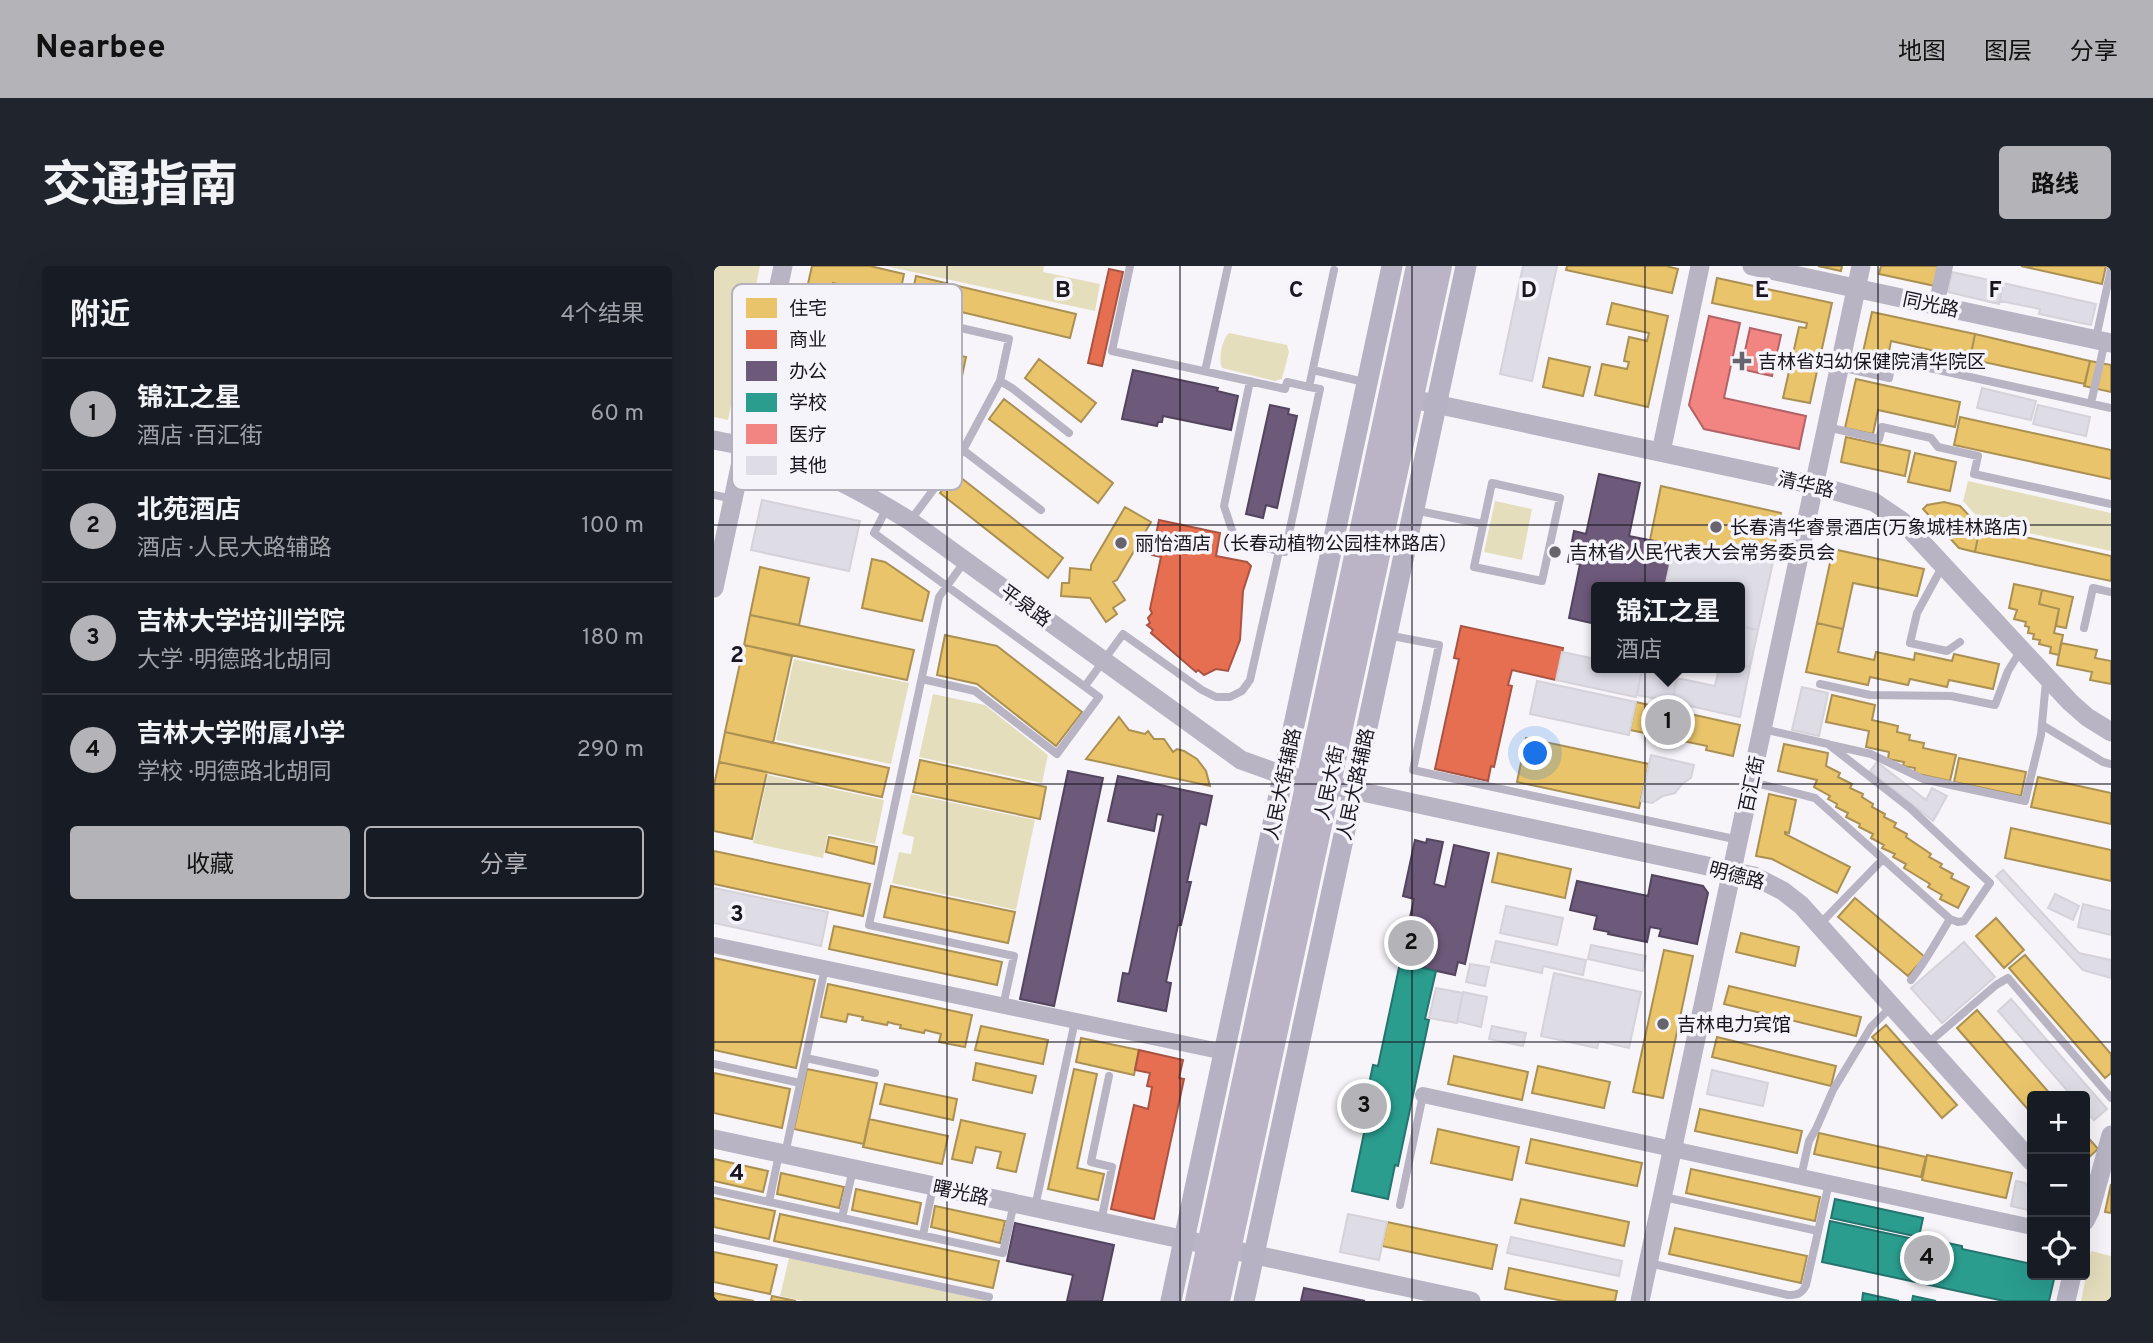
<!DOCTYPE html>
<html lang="zh">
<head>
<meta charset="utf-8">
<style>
	body { margin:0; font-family:Overpass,"Noto Sans SC",sans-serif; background:#20242c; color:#f1f3f6 }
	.controls { position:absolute; right:21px; bottom:21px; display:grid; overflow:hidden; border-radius:7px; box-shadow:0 7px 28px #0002 }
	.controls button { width:63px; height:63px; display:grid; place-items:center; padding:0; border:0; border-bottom:2px solid #363941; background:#171b24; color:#f1f3f6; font:35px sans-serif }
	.you { position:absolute; left:822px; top:488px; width:24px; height:24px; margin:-18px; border:5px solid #fff; border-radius:50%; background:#1a73e8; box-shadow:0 0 0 10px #1a73e833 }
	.badge { display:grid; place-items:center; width:46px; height:46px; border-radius:50%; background:#b3b3b8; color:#111; font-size:23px; font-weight:700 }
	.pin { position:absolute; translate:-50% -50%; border:4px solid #fff; box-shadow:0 2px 7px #0006 }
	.popup { position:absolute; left:877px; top:316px; width:154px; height:91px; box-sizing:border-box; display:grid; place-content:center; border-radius:7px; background:#171b24; filter:drop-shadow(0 2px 5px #0005); font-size:23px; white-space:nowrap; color:#9ea1a6 }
	.popup b { font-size:26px; color:#f1f3f6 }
	.popup::after { content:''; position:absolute; left:50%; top:100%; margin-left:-14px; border:14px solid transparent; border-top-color:#171b24 }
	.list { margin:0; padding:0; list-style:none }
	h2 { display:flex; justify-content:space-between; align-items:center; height:91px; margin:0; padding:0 28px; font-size:30px }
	h2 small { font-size:23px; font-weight:400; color:#9ea1a6 }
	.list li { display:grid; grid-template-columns:46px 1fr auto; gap:21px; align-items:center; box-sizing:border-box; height:112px; padding:0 28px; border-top:2px solid #363941 }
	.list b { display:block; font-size:26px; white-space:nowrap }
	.list p { margin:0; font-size:23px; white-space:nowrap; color:#9ea1a6 }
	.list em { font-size:23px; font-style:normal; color:#9ea1a6 }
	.actions { display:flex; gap:14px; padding:21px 28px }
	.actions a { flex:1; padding:16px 0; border:2px solid #b3b3b8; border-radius:7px; text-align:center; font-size:24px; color:#b3b3b8 }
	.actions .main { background:#b3b3b8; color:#111 }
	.icon { flex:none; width:38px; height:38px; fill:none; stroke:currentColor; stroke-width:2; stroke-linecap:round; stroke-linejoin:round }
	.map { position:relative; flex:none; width:1397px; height:1035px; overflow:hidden; border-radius:7px }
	header { display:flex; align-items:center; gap:42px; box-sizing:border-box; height:98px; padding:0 35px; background:#b3b3b8; color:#111 }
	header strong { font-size:33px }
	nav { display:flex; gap:38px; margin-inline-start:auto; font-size:24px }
	.intro { display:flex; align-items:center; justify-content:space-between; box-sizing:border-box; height:168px; padding:0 42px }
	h1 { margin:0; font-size:49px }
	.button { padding:18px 32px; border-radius:7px; background:#b3b3b8; color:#111; font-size:24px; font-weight:700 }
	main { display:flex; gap:42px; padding:0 42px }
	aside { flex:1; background:#171b24; border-radius:7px; box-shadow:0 7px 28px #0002 }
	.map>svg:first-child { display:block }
	.green { fill:#e5debd }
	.homes { fill:#e9c46a; stroke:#ab9054; stroke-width:2 }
	.shops { fill:#e76f51; stroke:#a95443; stroke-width:2 }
	.offices { fill:#6d597a; stroke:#54455f; stroke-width:2 }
	.schools { fill:#2a9d8f; stroke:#25746e; stroke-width:2 }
	.health { fill:#f28482; stroke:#b16365; stroke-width:2 }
	.building { fill:#dedce5; stroke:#d5d2da; stroke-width:2 }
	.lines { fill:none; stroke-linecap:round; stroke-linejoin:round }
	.service { stroke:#b8b4c4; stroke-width:8 }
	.minor { stroke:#b8b4c4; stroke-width:16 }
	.tertiary { stroke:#b8b4c4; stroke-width:19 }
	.secondary { stroke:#b7b2c3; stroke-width:21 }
	.primary { stroke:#bbb4c6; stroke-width:24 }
	.grid { fill:none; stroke:#191621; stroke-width:2; stroke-opacity:0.55 }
	.poi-dot { fill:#67646d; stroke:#f6f4fb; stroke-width:2.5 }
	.labels { text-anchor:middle; stroke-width:7; stroke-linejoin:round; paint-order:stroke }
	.street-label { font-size:19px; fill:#191621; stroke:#f6f4fb }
	.poi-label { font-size:19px; fill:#191621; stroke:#f6f4fb; text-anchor:start }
	.key { fill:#f6f4fb; stroke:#b4b1ba; stroke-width:2 }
	.key-label { font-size:19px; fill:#191621 }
	.grid-label { font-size:23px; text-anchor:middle; font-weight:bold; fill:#191621; stroke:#f6f4fb; stroke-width:7; stroke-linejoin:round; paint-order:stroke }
</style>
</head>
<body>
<header>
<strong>Nearbee</strong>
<nav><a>地图</a><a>图层</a><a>分享</a></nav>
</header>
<div class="intro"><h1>交通指南</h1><a class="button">路线</a></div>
<main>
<aside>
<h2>附近<small>4个结果</small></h2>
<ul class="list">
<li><span class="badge">1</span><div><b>锦江之星</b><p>酒店 · 百汇街</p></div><em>60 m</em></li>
<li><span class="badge">2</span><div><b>北苑酒店</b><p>酒店 · 人民大路辅路</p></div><em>100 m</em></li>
<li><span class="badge">3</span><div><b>吉林大学培训学院</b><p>大学 · 明德路北胡同</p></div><em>180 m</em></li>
<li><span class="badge">4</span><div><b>吉林大学附属小学</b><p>学校 · 明德路北胡同</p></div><em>290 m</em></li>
</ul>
<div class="actions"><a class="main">收藏</a><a>分享</a></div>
</aside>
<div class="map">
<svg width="1397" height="1035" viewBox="0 0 1397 1035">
	<rect width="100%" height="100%" fill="#f7f5fa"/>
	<path class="green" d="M0 0H46L14 154 0 151Z
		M171 0H330L329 6 386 18 381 45Z
		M515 67 573 79 575 86 568 113 561 115 508 102C504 93 508 73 515 67Z
		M1254 215 1397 247V285L1269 257 1249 235Z
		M781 235 818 243 808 294 770 286Z
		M80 393 195 417 177 498 62 474Z
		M219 428 271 439 334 489 328 517 205 491Z
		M54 509 170 534 161 578 114 568 109 592 39 577Z
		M197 528 321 554 302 644 178 617 185 586 197 588 200 571 188 568Z
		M1377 985 1397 990V1035H1367Z
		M75 992 275 1035H89L66 1030Z"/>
	<path class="homes" d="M98 0H156L190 8 185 32 119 17 114 37 91 31Z
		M853 0H952L964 3 958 27 852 4Z
		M1104 0H1128L1127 5Z
		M1167 0H1226L1221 20 1165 8Z
		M1307 0H1392L1388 18Z
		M202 10 362 48 356 72 197 34Z
		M1003 12 1118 37 1096 137 1069 132 1085 61 1092 62 1093 57 998 37Z
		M898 37 954 50 934 141 881 129 888 98 913 103 915 96 910 95 915 71 933 75 935 67 893 58Z
		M1158 46 1261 68 1256 93 1177 75 1172 101 1147 95Z
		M92 57 252 91 238 158 233 167 224 173H214L162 149 77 128Z
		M1261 68 1376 95 1371 118 1256 93Z
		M835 92 876 101 869 130 829 121Z
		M325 93 382 137 367 156 311 112Z
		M1376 95 1397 99V126L1370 120Z
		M1142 113 1246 136 1241 161 1164 144 1159 168 1131 162Z
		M290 133 399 217 384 237 275 153Z
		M1246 151 1397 184V213L1240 179Z
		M1132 171 1196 185 1191 210 1127 196Z
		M1201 187 1242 196 1236 225 1194 216Z
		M241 207 349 292 334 312 226 227Z
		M947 220 1067 247 1059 287 1018 278 1015 291 936 274Z
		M1230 236 1246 240 1266 261 1261 286 1245 282 1209 243 1213 239Z
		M411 241 437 256 403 314 399 316 411 334 399 342 403 348 392 356 376 332 347 330 348 317H355L356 302 377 304V299Z
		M1266 261 1397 290V315L1261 286Z
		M1119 283 1210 303 1203 330 1139 317 1129 363 1103 357Z
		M158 293 171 296 215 326 208 355 148 342Z
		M46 301 95 312 85 359 36 349Z
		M1300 318 1328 324 1325 338 1345 343 1340 367 1349 369 1345 389 1336 387 1337 381 1325 378 1326 374 1319 373 1320 368 1314 367 1315 361 1311 360 1312 356 1300 353 1303 344 1295 342Z
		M1328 324 1359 331 1352 362 1342 360 1345 343 1325 338Z
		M36 349 200 384 193 414 30 379Z
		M1103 357 1129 363 1124 386 1160 394 1162 386 1200 394 1201 387 1238 395 1240 388 1285 398 1279 423 1235 414 1233 421 1196 413 1194 419 1156 411 1154 419 1092 406Z
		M231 369 283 380 368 446 342 480 263 418 223 409Z
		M1347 377 1383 384 1381 392 1397 395V418L1376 414 1378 406 1343 399Z
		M30 379 78 390 59 477 11 466Z
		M1118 429 1161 439 1158 454 1184 460 1183 466 1196 469 1195 474 1210 477 1209 482 1242 489 1236 515 1200 507 1201 502 1189 500 1190 496 1174 493 1175 486 1152 481 1155 465 1112 456Z
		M922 436 1026 459 1019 490 992 484 993 480 916 464Z
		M405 451 415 464 431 468 434 465 440 473H450L459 486 463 483 470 485 483 493 492 505 496 520 372 493Z
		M11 466 175 502 168 531 5 496Z
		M812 472 935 498 925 542 803 516Z
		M1070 478 1114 487 1112 500 1126 507 1124 511 1138 518 1136 522 1149 528 1148 531 1159 538 1158 541 1171 548 1170 551 1182 557 1180 561 1193 568 1192 571 1217 588 1215 591 1228 598 1226 601 1239 608 1237 612 1255 621 1244 642 1226 633 1228 629 1214 621 1216 618 1190 602 1192 598 1179 591 1181 588 1168 582 1170 579 1157 572 1159 568 1145 561 1146 558 1132 551 1134 547 1122 541 1123 538 1114 533 1116 530 1100 521 1103 514 1064 505Z
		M1245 492 1312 506 1307 530 1240 516Z
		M206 494 332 521 326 553 199 526Z
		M5 496 53 506 38 573 0 565V519Z
		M1324 511 1397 527V558L1317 541Z
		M1055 528 1082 534 1075 567 1071 566V568L1136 601 1123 627 1058 593 1042 590Z
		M1297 562 1397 584V615L1291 592Z
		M115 571 163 581 160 598 112 586Z
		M0 585 156 618 149 650 0 618Z
		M784 587 857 603 851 632 778 616Z
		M177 620 301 646 294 677 170 651Z
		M1141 632 1211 691 1194 710 1124 651Z
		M1282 652 1310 684 1290 702 1262 670Z
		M120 660 288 696 283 719 115 683Z
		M1027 667 1085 681 1081 700 1022 686Z
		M950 684 979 690 949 832 919 826Z
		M1311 689 1397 788V807L1391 812 1295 702Z
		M0 692 101 714 82 802 0 784Z
		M114 718 258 749 251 781 225 776 227 768 211 764 210 767 186 762 187 759 181 758 174 756 173 759 148 754 149 751 134 748 132 756 107 751Z
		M1015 720 1147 751 1142 770 1010 738Z
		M1263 744 1338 830H1318V848L1243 762Z
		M1172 759 1243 839 1228 852 1158 771Z
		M267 760 334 774 329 798 261 784Z
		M1003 771 1122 800 1117 820 998 791Z
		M367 772 425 784 420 809 362 796Z
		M740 790 814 806 808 834 734 818Z
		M262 797 322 810 318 827 259 814Z
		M824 800 896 816 890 842 818 827Z
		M93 803 163 817 150 878 80 863Z
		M360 803 383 808 363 902 390 908 384 934 334 923Z
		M0 807 76 823 68 862 0 847Z
		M171 818 243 833 239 854 166 838Z
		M986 843 1088 865 1083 887 981 865Z
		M155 853 234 870 228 898 149 881Z
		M247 854 311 868 302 906 283 902 287 886 262 881 258 897 238 893Z
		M724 863 805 881 798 914 717 897Z
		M1105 867 1212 891 1207 911 1100 888Z
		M1371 868 1384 883 1371 895Z
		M817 873 928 897 923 920 812 897Z
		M1213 889 1298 907 1292 932 1208 914Z
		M0 893 54 905 49 926 0 915Z
		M977 903 1106 931 1101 955 972 927Z
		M67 907 130 921 125 942 63 928Z
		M1397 918V947L1391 946Z
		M142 923 207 937 203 958 138 944Z
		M0 932 61 945 55 973 0 961Z
		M807 933 915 956 910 980 801 957Z
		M221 940 291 955 286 977 217 961Z
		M66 948 285 995 279 1022 60 975Z
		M673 956 783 979 778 1003 668 980Z
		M961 962 1093 990 1087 1017 955 988Z
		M0 986 63 999 56 1028 0 1016Z
		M795 1002 903 1025 901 1035H849L791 1023Z
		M0 1027 40 1035H0Z
		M58 1030 82 1035H57Z"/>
	<path class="shops" d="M395 3 409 6 388 100 374 97Z
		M445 254 506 267 502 290 533 296 537 300 529 325 526 374 514 405 502 403 490 409 484 404 482 406 437 367 439 364 433 359 436 357 434 352 438 347 436 343 447 291 438 289Z
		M747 360 849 382 842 414 798 404 794 419 798 420 780 501 777 500 774 515 721 503 745 393 740 392Z
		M425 784 469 794 465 812 470 813 440 953 397 943 420 839 434 843 438 821 433 820 436 807 421 804Z"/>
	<path class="offices" d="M419 104 504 122 503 125 524 130 517 164 449 150 448 156H444L443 160 408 153Z
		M556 139 575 143 574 148 583 150 563 242 552 239 549 252 532 248Z
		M885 208 926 217 915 270 960 279 951 321H882V358L855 352 866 298 854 296 860 265 872 268Z
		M354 505 389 512 340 740 306 733Z
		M404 510 498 530 492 559 486 557 473 616H477L467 659H464L452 716 457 717 452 745 404 735 409 707 415 708 449 549 443 548 440 565 394 555Z
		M713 573 729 576 720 618 731 621 740 579 775 587 751 698 744 696 741 709 686 697 700 633 689 630 701 574 712 577Z
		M938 609 989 620 994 627 983 678 945 670 947 663 936 661 933 676 894 668 895 666 880 663 883 650 856 644 863 615 934 630Z
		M301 957 400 979 388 1035H353L359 1009 293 995Z
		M590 1022 623 1029 651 1035H587Z"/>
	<path class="schools" d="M686 697 722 705 711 753 715 754 684 900 681 899 674 933 638 925 656 838 651 837 659 799 664 800Z
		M1121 933 1209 952 1205 971 1117 952Z
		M1116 955 1209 975 1210 972 1248 980V983L1318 998V1009H1341L1335 1035H1290L1108 996Z
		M1149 1027 1185 1035H1148Z
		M1199 1030 1222 1035H1198Z"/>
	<path class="health" d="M995 50 1026 57 1010 132 1092 150 1085 183 990 163 975 139Z
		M1036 62 1067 69 1058 110 1027 103Z"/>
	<path class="building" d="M809 0H843L818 115 786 108Z
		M1238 6 1289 17 1285 38 1234 26Z
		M1289 17 1382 38 1377 59 1325 48 1326 43 1286 35Z
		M1268 122 1322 135 1317 154 1263 142Z
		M1324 139 1376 151 1372 170 1319 158Z
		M48 234 146 255 135 305 37 284Z
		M1018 278 1061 287 1044 364 1026 360V321H951L960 279 1015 291Z
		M1026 360 1044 364 1036 401 1026 399Z
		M848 386 882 393V402L928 403 922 431 842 414Z
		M1026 399 1036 401 1026 451 958 436 963 412 1001 420 1005 402H1026Z
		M928 403 964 410 958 436 923 429Z
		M823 415 922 436 915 469 816 448Z
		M1088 421 1114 427 1105 470 1078 464Z
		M937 489 980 499 977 512 968 518 961 527 949 530 938 537 927 535Z
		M1163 496 1212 534 1218 522 1233 530 1219 555 1156 505Z
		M1289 604 1365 687 1397 694V712L1369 704 1282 610Z
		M0 622 114 646 107 680 0 657Z
		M1341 628 1365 640 1359 654 1334 642Z
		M1369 638 1397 645V669L1364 661Z
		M792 640 849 652 843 679 786 667Z
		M782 675 872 694 869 709 829 700 828 707 777 696Z
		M1250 676 1281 711 1228 757 1197 722Z
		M877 679 932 690 929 705 874 693Z
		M756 698 775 701 771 720 752 716Z
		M840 707 927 726 915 782 885 775 883 782 827 770Z
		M722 722 749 727 743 757 715 752Z
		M749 726 773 731 767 761 743 755Z
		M1297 733 1393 843 1380 854 1371 844V830H1358L1284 745Z
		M778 760 812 767 809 780 775 773Z
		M998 804 1054 817 1049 840 993 828Z
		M1302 915 1311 917 1318 925V945L1297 940Z
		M634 948 673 956 665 994 626 986Z
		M797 971 908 995 905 1010 793 987Z"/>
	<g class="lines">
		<path class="service" d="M416 0 398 85 571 123 573 116 595 121
			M62 37 115 47 146 39 295 73 286 115 249 184 196 255
			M1382 72 1397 3
			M1126 101 1175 112 1179 94 1397 142
			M599 104 650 116
			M491 105 514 0
			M286 115 298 122 355 167
			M536 115 510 240 522 276 565 285
			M1377 137 1391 75
			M1113 161 1165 173 1168 161 1217 172 1224 181 1264 190 1260 208 1397 238
			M249 184 327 244
			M75 194 89 157C137 172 178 193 219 223
			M778 217 846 232 828 315 760 301Z
			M0 229 19 233
			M173 242 160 267 385 431 343 488 261 425 208 413
			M700 244 769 258
			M251 295 225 331 155 659 300 690 289 740
			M1228 301 1203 347 1196 377 1233 385 1246 376
			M1370 362 1379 322 1397 326
			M673 369 725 379 699 504 1025 574
			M1106 418 1156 429 1237 430 1281 439 1294 405 1307 384
			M371 420 409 368 488 424 502 431H516L528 425 536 414 565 285 571 286 606 123 595 121 620 4
			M1328 459 1389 496 1397 498
			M1117 479 1157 488 1209 513 1311 535 1327 469 1332 415
			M1038 516 1101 532 1236 653 1244 656 1250 655 1276 617 1196 542 1114 478 1049 463
			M1105 659 1169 593
			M1197 714C1212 695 1223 674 1236 653
			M1213 778 1282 719 1294 712 1397 832
			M92 792 161 807
			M0 798 86 817
			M71 888 111 702
			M1087 911 1095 875 1102 863 1119 824 1157 761 1178 740
			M0 924 289 987 300 937
			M950 931 1104 965
			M55 936 65 888
			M686 939 709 829
			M321 941 361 755
			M128 952 139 903
			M387 956 398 901 377 896 395 810
			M209 969 219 921
			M0 972 275 1031
			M935 997 1074 1029C1083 1029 1088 1028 1092 1019L1115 917"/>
		<path class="minor" d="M1222 39 1231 0
			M0 679 510 786
			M709 829 1318 961"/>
		<path class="tertiary" d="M1038 0 1397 77
			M698 133 1100 219 1160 236 1188 255 1356 436 1373 451 1397 466
			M0 174C19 178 40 181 59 188 107 203 152 228 196 255L527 494 569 509 1040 610 1069 625 1087 639 1318 896
			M947 186 986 0
			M0 322 69 0
			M0 873 757 1035
			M1371 955 1376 945 1397 869
			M926 1035 1147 0
			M1352 1035 1358 1009"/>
		<path class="secondary" d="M457 1035 678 0
			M530 1035 752 0"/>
		<path class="primary" d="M483 1035 704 0
			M504 1035 726 0"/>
	</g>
	<path class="grid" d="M233 0V1035M466 0V1035M698 0V1035M931 0V1035M1164 0V1035M0 259H1397M0 518H1397M0 776H1397"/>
	<g class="poi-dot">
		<path d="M1024.5 84.5h7v7h7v7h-7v7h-7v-7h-7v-7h7z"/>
		<circle cx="1002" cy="261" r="7"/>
		<circle cx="407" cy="277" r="7"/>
		<circle cx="841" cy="286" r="7"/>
		<circle cx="949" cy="758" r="7"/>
	</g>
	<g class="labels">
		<g class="street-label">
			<text transform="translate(1217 38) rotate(12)" y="7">同光路</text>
			<text transform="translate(1092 218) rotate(13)" y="7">清华路</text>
			<text transform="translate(312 339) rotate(36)" y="7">平泉路</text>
			<text transform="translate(615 517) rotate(-78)" y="7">人民大街</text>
			<text transform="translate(568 518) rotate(-78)" y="7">人民大街辅路</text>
			<text transform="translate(641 518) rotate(-78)" y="7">人民大路辅路</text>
			<text transform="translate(1037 518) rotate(-78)" y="7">百汇街</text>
			<text transform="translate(1023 609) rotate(15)" y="7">明德路</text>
			<text transform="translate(247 926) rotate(12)" y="7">曙光路</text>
		</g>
		<g class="poi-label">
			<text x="1044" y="102">吉林省妇幼保健院清华院区</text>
			<text x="1016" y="268">长春清华睿景酒店(万象城桂林路店)</text>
			<text x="421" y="284">丽怡酒店（长春动植物公园桂林路店）</text>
			<text x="855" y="293">吉林省人民代表大会常务委员会</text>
			<text x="963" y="765">吉林电力宾馆</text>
		</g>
	</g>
	<rect x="18" y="18" width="230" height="206" rx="10" class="key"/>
	<rect x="32" y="32" width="31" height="20" fill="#e9c46a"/>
	<rect x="32" y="64" width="31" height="19" fill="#e76f51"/>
	<rect x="32" y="95" width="31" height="20" fill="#6d597a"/>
	<rect x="32" y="127" width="31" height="19" fill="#2a9d8f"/>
	<rect x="32" y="158" width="31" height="20" fill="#f28482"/>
	<rect x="32" y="190" width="31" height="19" fill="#dedce5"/>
	<g class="key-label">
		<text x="75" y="49">住宅</text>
		<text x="75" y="80">商业</text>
		<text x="75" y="112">办公</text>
		<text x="75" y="143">学校</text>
		<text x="75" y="175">医疗</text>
		<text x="75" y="206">其他</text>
	</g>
	<g class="grid-label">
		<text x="349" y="31">B</text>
		<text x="582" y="31">C</text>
		<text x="815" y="31">D</text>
		<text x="1048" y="31">E</text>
		<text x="1281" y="31">F</text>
		<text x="23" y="396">2</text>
		<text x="23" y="655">3</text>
		<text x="23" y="914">4</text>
	</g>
</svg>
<div class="controls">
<button>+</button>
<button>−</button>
<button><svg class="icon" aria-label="locate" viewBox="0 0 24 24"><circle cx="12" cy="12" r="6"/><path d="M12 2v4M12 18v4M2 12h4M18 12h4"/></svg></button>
</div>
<div class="you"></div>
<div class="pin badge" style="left:954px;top:456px">1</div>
<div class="popup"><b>锦江之星</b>酒店</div>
<div class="pin badge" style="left:697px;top:677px">2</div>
<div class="pin badge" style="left:650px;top:840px">3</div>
<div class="pin badge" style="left:1213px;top:992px">4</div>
</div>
</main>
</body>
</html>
